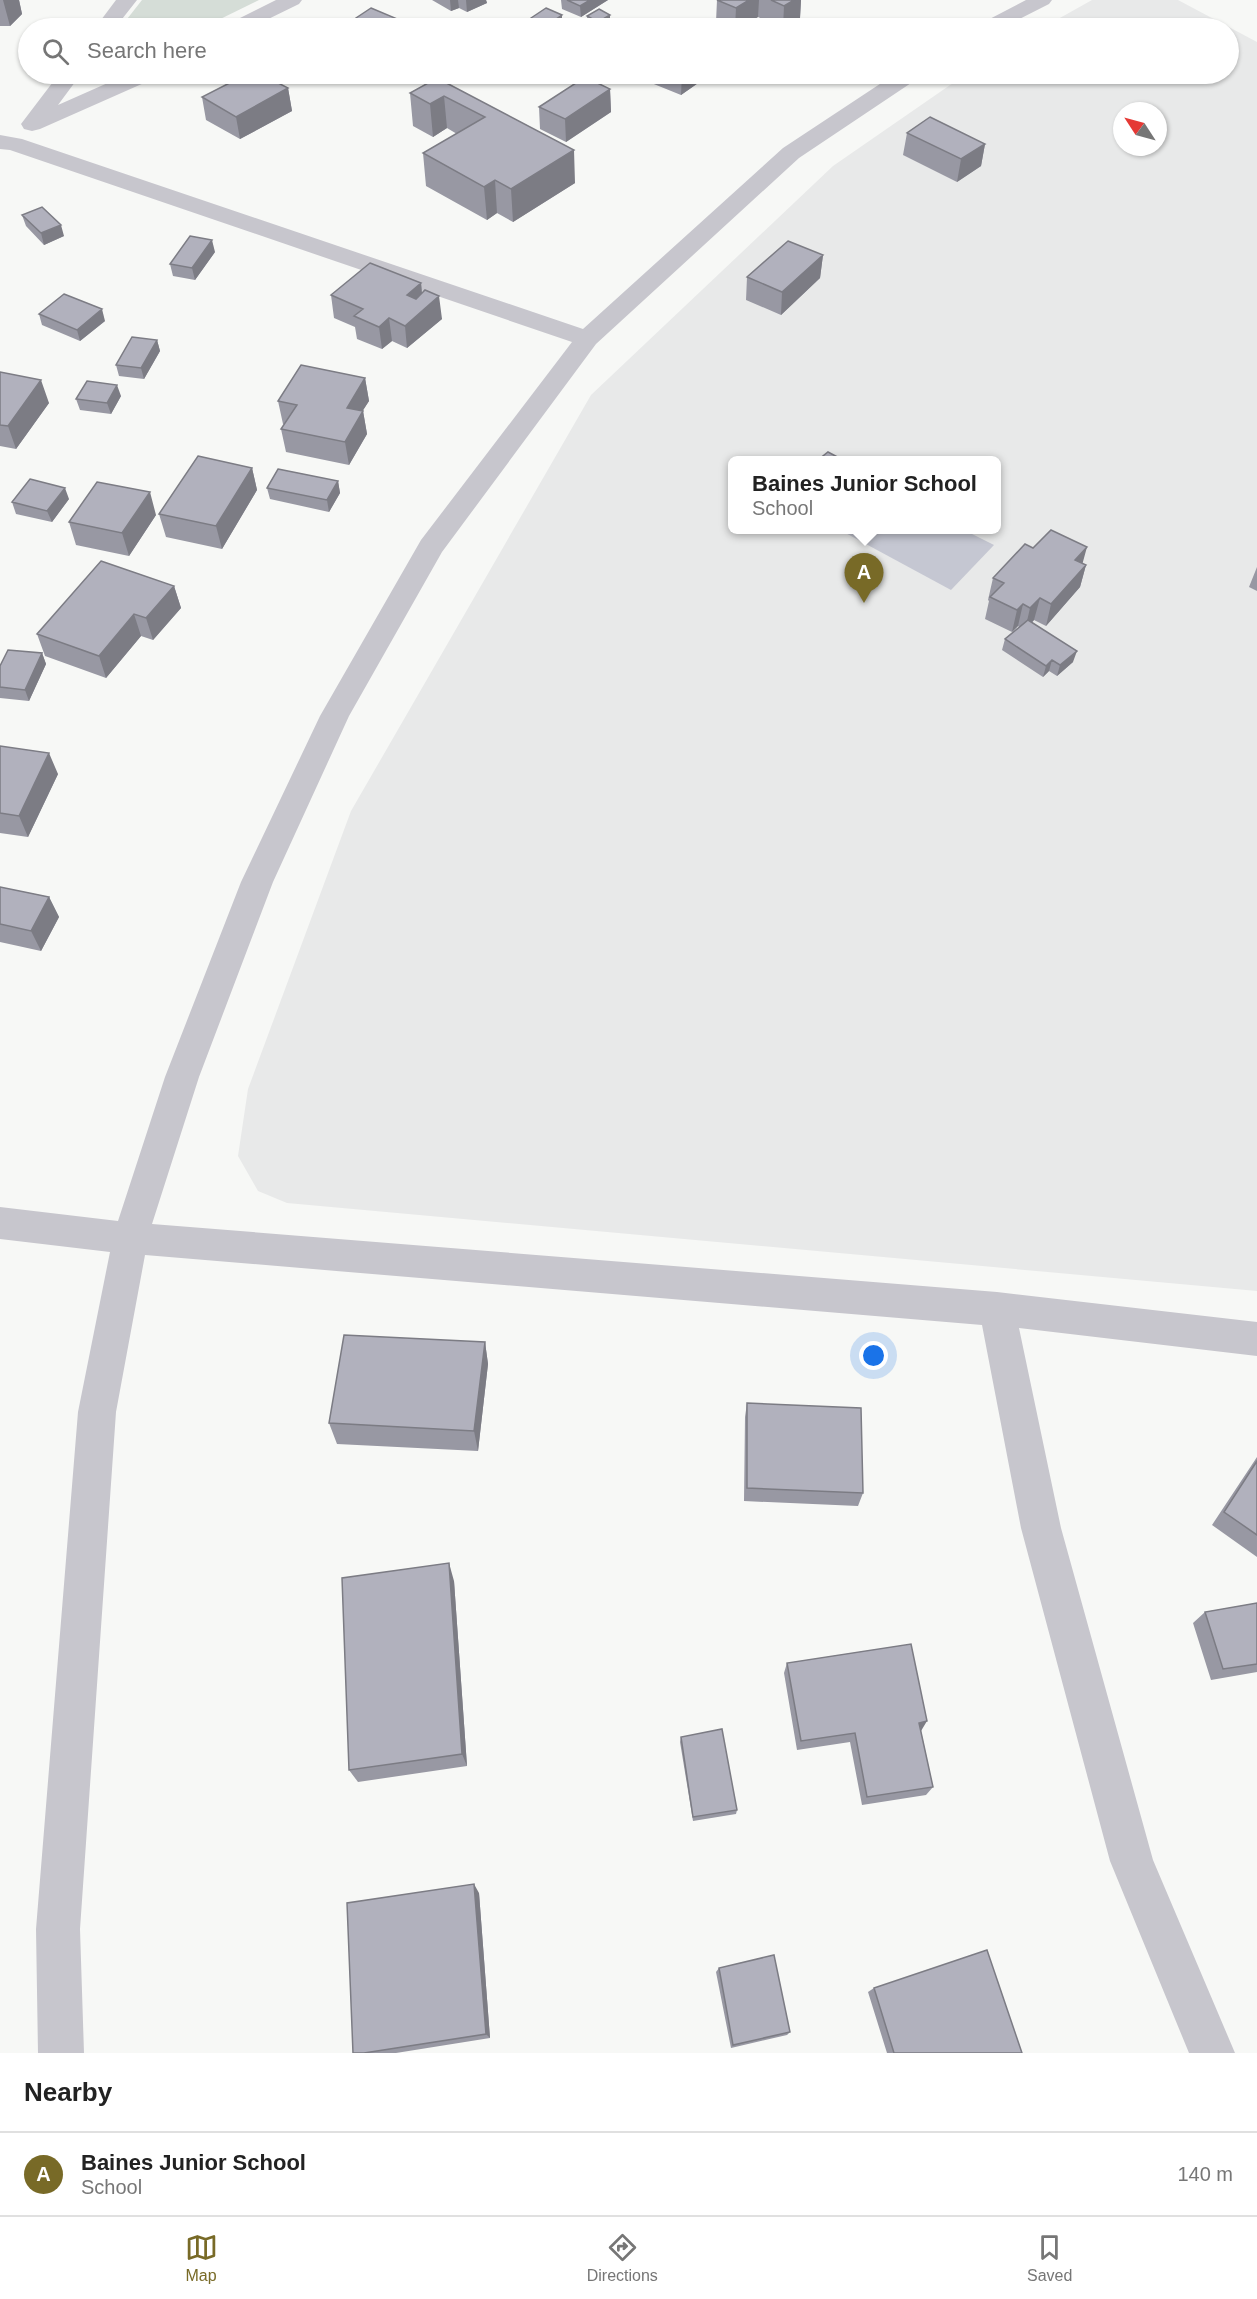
<!DOCTYPE html>
<html lang="en">
<head>
<meta charset="utf-8">
<style>
	body { margin:0; font-family:Helvetica,sans-serif; background:#f2f2f2; color:#222 }
	.compass { position:absolute; left:1113px; top:102px; width:54px; height:54px; border-radius:50%; background:#fff; box-shadow:0 2px 4px #0004; rotate:306deg }
	.you { position:absolute; left:874px; top:1356px; width:21px; height:21px; margin:-15px; border:4px solid #fff; border-radius:50%; background:#1a73e8; box-shadow:0 0 0 9px #1a73e833 }
	.badge { display:grid; place-items:center; width:39px; height:39px; border-radius:50%; background:#786a27; color:#fff; font-size:20px; font-weight:700 }
	.pin { position:absolute; translate:-50% -50px; filter:drop-shadow(0 2px 3px #0008) }
	.pin::after { content:''; position:absolute; top:32px; width:21px; height:18px; background:inherit; clip-path:polygon(0 0,100% 0,50% 100%) }
	.popup { position:absolute; left:728px; top:456px; width:273px; height:78px; box-sizing:border-box; display:grid; place-content:center; border-radius:9px; background:#fff; filter:drop-shadow(0 2px 4px #0005); font-size:20px; white-space:nowrap; color:#767676 }
	.popup b { font-size:22px; color:#222 }
	.popup::after { content:''; position:absolute; left:50%; top:100%; margin-left:-12px; border:12px solid transparent; border-top-color:#fff }
	.list { margin:0; padding:0; list-style:none }
	h2 { display:flex; justify-content:space-between; align-items:center; height:78px; margin:0; padding:0 24px; font-size:26px }
	h2 small { font-size:20px; font-weight:400; color:#767676 }
	.list li { display:grid; grid-template-columns:39px 1fr auto; gap:18px; align-items:center; box-sizing:border-box; height:84px; padding:0 24px; border-top:2px solid #e0e0e0 }
	.list b { display:block; font-size:22px; white-space:nowrap }
	.list p { margin:0; font-size:20px; white-space:nowrap; color:#767676 }
	.list em { font-size:20px; font-style:normal; color:#767676 }
	.icon { flex:none; width:33px; height:33px; fill:none; stroke:currentColor; stroke-width:2; stroke-linecap:round; stroke-linejoin:round }
	.map { position:relative; flex:none; width:1257px; height:2053px; overflow:hidden }
	.search { position:absolute; background:#fff; box-shadow:0 2px 4px #0004; left:18px; right:18px; top:18px; height:66px; display:flex; align-items:center; gap:15px; box-sizing:border-box; padding:0 21px; border-radius:33px; color:#767676; font-size:22px }
	.sheet { height:162px; background:#fff }
	nav { display:flex; justify-content:space-around; align-items:center; box-sizing:border-box; height:84px; border-top:2px solid #e0e0e0; background:#fff; font-size:16px; color:#767676 }
	nav a { display:grid; justify-items:center; gap:3px }
	nav .on { color:#786a27 }
	.map>svg:first-child { display:block }
	.built { fill:#e8e9e9; fill-rule:evenodd }
	.green { fill:#d5ddd7 }
	.water { fill:#c5c7d2 }
	.lines { fill:none; stroke-linecap:round; stroke-linejoin:round }
	.street { fill:#c7c6cd; fill-rule:evenodd }
	.wall { fill:#9898a3 }
	.shaded-wall { fill:#7c7c84 }
	.building { fill:#b1b1bd; stroke:#7c7c84; stroke-width:1.5 }
</style>
</head>
<body>
<div class="map">
<svg width="1257" height="2053" viewBox="0 0 1257 2053">
	<rect width="100%" height="100%" fill="#f7f8f6"/>
	<path class="built" d="M1092 0H1178L1257 42V1291L287 1203 258 1191 238 1156 248 1089 351 811 591 395 833 166 966 74H1228V28H1042ZM1122 111H1158V147H1122ZM732 460H996V530H732Z"/>
	<path class="green" d="M142 0H259L202 28H120Z"/>
	<path class="water" d="M840 530H964L994 545 951 590Z"/>
	<g class="lines">
		<path class="street" d="M116 0H137L115 28H95Z
			M276 0H302L299 4 250 28H225L228 24Z
			M1026 0H1052L1049 4 1002 28H977L980 24Z
			M59 74H81L58 105 128 74H156L153 79 40 129 32 131 24 129 21 124Z
			M895 74H920L917 79 799 158 596 344 442 552 349 716 273 882 199 1077 152 1224 997 1292 1257 1322V1356L1019 1328 1061 1528 1153 1860 1235 2053H1189L1110 1861 1021 1528 982 1325 145 1255 116 1412 80 1929 84 2053H38L36 1929 78 1412 110 1252 0 1239V1207L118 1221 165 1077 241 882 320 716 421 540 572 342 10 150 0 149V135L22 139 583 329 783 148Z"/>
	</g>
	<path class="wall" d="M0 0H19L22 14 10 26H0Z
		M432 0H486L487 3 467 12 459 8 451 11Z
		M561 0H608L581 17 562 9Z
		M717 0H801L800 18 783 28 758 17 738 28H729L716 22Z
		M587 16 610 26 606 28H587Z
		M531 18 562 26 559 28H532Z
		M346 74H376L365 81Z
		M634 74H711L681 95 634 76Z
		M437 78 575 183 513 222 497 213 487 220 426 186 423 153 457 134 447 128 433 137 413 126 410 93Z
		M288 88 292 111 240 139 206 120 202 97Z
		M610 89 611 112 566 142 540 129 539 107Z
		M907 133 985 144 981 166 957 182 903 155Z
		M22 215 64 236 44 245 26 226Z
		M215 252 195 280 173 276 170 264Z
		M823 255 820 278 781 315 746 300 747 277Z
		M421 283 422 293 442 319 407 348 392 341 382 349 357 339 355 327 334 318 331 295Z
		M39 314 105 321 80 341 42 325Z
		M157 340 160 351 144 379 119 376 116 365Z
		M0 372 49 403 16 449 0 446Z
		M365 378 369 401 362 411H363L367 434 349 465 286 452 281 429 285 424H283L278 401Z
		M121 396 111 414 80 410 76 399Z
		M252 468 257 490 222 549 166 537 159 514Z
		M338 481 340 493 329 512 270 499 267 488Z
		M69 499 52 522 16 514 12 502Z
		M156 515 129 556 76 545 69 522Z
		M1033 548 1086 565 1080 587 1046 626 1034 620 1032 622 1073 662 1057 676 1049 671 1043 677 1002 650 1005 639 1019 627 1018 626 1012 632 985 619 989 601 988 600 993 578Z
		M1257 567V591L1249 587Z
		M174 586 181 608 153 640 141 636 106 678 45 656 37 634Z
		M42 653 46 664 29 701 0 698V666Z
		M0 746 58 774 28 837 0 833Z
		M0 887 49 897 59 917 41 951 0 942Z
		M485 1342 488 1364 478 1451 337 1444 329 1423Z
		M747 1403 863 1493 858 1506 744 1501 745 1417Z
		M1257 1457V1557L1212 1525Z
		M454 1581 467 1766 358 1782 349 1770Z
		M1257 1603V1672L1211 1680 1193 1623 1205 1612Z
		M787 1663 921 1731 933 1787 926 1795 862 1805 850 1742 797 1750 784 1673Z
		M681 1737 737 1810 736 1814 693 1821 680 1742Z
		M479 1893 490 2038 396 2053H353Z
		M719 1968 790 2032 787 2035 731 2048 716 1972Z
		M874 1988 1022 2053H887L868 1992Z"/>
	<path class="shaded-wall" d="M3 0H19L22 14 10 26Z
		M450 0H458L459 8 451 11Z
		M466 0H486L487 3 467 12Z
		M590 0H608L581 17 580 6Z
		M749 0H759L758 17 738 28H735L736 8Z
		M794 0H801L800 18 783 28 784 6Z
		M562 15V26L559 28H547V25Z
		M610 15V26L606 28H599L598 22Z
		M395 18 396 28H378Z
		M364 74H376L365 81Z
		M682 74H711L681 95Z
		M288 88 292 111 240 139 236 117Z
		M610 89 611 112 566 142 565 119Z
		M444 96 447 128 433 137 430 104Z
		M985 144 981 166 957 182 961 159Z
		M574 150 575 183 513 222 511 189Z
		M495 180 497 213 487 220 484 187Z
		M61 225 64 236 44 245 41 233Z
		M212 240 215 252 195 280 192 268Z
		M823 255 820 278 781 315 782 292Z
		M421 283 423 306 407 295Z
		M439 296 442 319 407 348 405 326Z
		M102 309 105 321 80 341 77 330Z
		M389 318 392 341 382 349 379 327Z
		M157 340 160 351 144 379 141 368Z
		M365 378 369 401 350 431 347 408Z
		M41 380 49 403 16 449 8 426Z
		M117 385 121 396 111 414 107 403Z
		M363 411 367 434 349 465 345 442Z
		M252 468 257 490 222 549 216 526Z
		M338 481 340 493 329 512 327 500Z
		M65 488 69 499 52 522 47 511Z
		M150 492 156 515 129 556 122 533Z
		M1087 547 1081 569 1075 560Z
		M1086 565 1080 587 1046 626 1051 604Z
		M174 586 181 608 153 640 146 618Z
		M1040 598 1034 620 1025 630 1030 608Z
		M1023 604 1018 626 1012 632 1017 610Z
		M134 614 141 636 106 678 99 656Z
		M1077 651 1073 662 1057 676 1060 665Z
		M42 653 46 664 29 701 25 690Z
		M1052 660 1049 671 1043 677 1046 666Z
		M49 753 58 774 28 837 19 816Z
		M49 897 59 917 41 951 31 931Z
		M485 1342 488 1364 478 1451 474 1431Z
		M449 1563 454 1581 467 1766 462 1754Z
		M927 1721 921 1731 919 1723Z
		M474 1884 479 1893 490 2038 486 2034Z"/>
	<path class="building" d="M567 0H590L580 6Z
		M717 0H749L736 8Z
		M771 0H794L784 6Z
		M371 8 395 18 378 28H341Z
		M546 8 562 15 547 25 531 18Z
		M599 9 610 15 598 22 587 16Z
		M665 23 679 28H657Z
		M247 74H261L288 88 236 117 202 97Z
		M585 77 610 89 565 119 539 107Z
		M437 78 574 150 511 189 495 180 484 187 423 153 485 117 444 96 430 104 410 93Z
		M930 117 985 144 961 159 907 133Z
		M42 207 61 225 41 233 22 215Z
		M190 236 212 240 192 268 170 264Z
		M788 241 823 255 782 292 747 277Z
		M370 263 421 283 407 295 416 299 425 290 439 296 405 326 389 318 379 327 354 316 363 309 331 295Z
		M64 294 102 309 77 330 39 314Z
		M132 337 157 340 141 368 116 365Z
		M301 365 365 378 347 408 363 411 345 442 281 429 297 405 278 401Z
		M0 372 41 380 8 426 0 425Z
		M87 381 117 385 107 403 76 399Z
		M828 452 843 460H818Z
		M198 456 252 468 216 526 159 514Z
		M278 469 338 481 327 500 267 488Z
		M30 479 65 488 47 511 12 502Z
		M97 482 150 492 122 533 69 522Z
		M1051 530 1087 547 1075 560 1086 565 1051 604 1040 598 1030 608 1023 604 1017 610 990 597 1004 583 993 578 1025 544 1033 548Z
		M101 561 174 586 146 618 134 614 99 656 37 634Z
		M1028 620 1077 651 1060 665 1052 660 1046 666 1005 639Z
		M8 650 42 653 25 690 0 687V666Z
		M0 746 49 753 19 816 0 813Z
		M0 887 49 897 31 931 0 924Z
		M344 1335 485 1342 474 1431 329 1423Z
		M747 1403 861 1408 863 1493 747 1488Z
		M1257 1461V1535L1224 1512Z
		M449 1563 462 1754 349 1770 342 1578Z
		M1257 1603V1664L1223 1669 1205 1612Z
		M911 1644 927 1721 919 1723 933 1787 867 1797 855 1733 801 1741 787 1663Z
		M722 1729 737 1810 693 1817 681 1737Z
		M474 1884 486 2034 364 2053H353L347 1903Z
		M987 1950 1022 2053H894L874 1988Z
		M774 1955 790 2032 733 2045 719 1968Z"/>
</svg>
<svg class="compass" viewBox="-18 -18 36 36"><path d="M0-13l5 13h-10z" fill="#e53935"/><path d="M0 13l5-13h-10z" fill="#767676"/></svg>
<div class="you"></div>
<div class="pin badge" style="left:864px;top:603px">A</div>
<div class="popup"><b>Baines Junior School</b>School</div>
<div class="search"><svg class="icon" aria-label="search" viewBox="0 0 24 24"><circle cx="10" cy="10" r="6"/><path d="M15 15l6 6"/></svg>Search here</div>
</div>
<section class="sheet">
<h2>Nearby<small></small></h2>
<ul class="list">
<li><span class="badge">A</span><div><b>Baines Junior School</b><p>School</p></div><em>140 m</em></li>
</ul>
</section>
<nav>
<a class="on"><svg class="icon" aria-label="map" viewBox="0 0 24 24"><path d="M3 6l6-2 6 2 6-2v14l-6 2-6-2-6 2zM9 4v14M15 6v14"/></svg>Map</a>
<a><svg class="icon" aria-label="directions" viewBox="0 0 24 24"><path d="M12 3l9 9-9 9-9-9zM9 14v-3h6M13 9l2 2-2 2"/></svg>Directions</a>
<a><svg class="icon" aria-label="saved" viewBox="0 0 24 24"><path d="M7 4h10v16l-5-4-5 4z"/></svg>Saved</a>
</nav>
</body>
</html>
